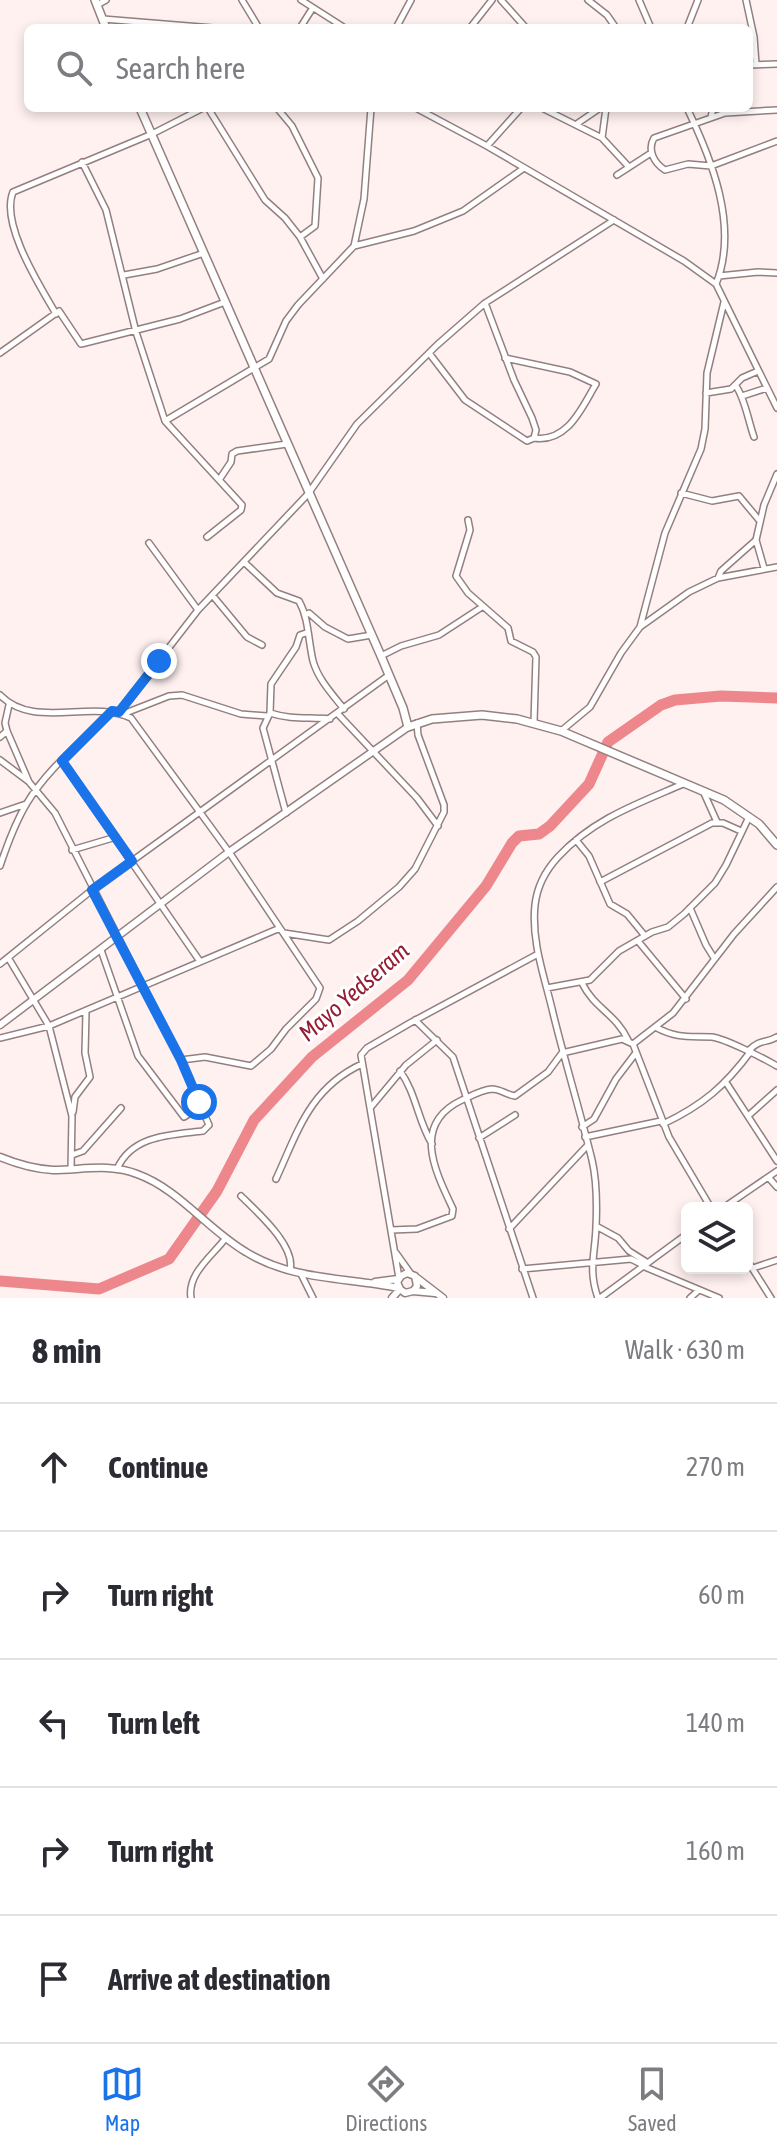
<!DOCTYPE html>
<html lang="en">
<head>
<meta charset="utf-8">
<style>
	body { margin:0; font-family:"Asap Condensed",sans-serif; background:#f7f7f7; color:#2b2b33 }
	.controls { position:absolute; right:24px; bottom:24px; display:grid; overflow:hidden; border-radius:12px; box-shadow:0 4px 12px #0003 }
	.controls button { width:72px; height:72px; display:grid; place-items:center; padding:0; border:0; border-bottom:2px solid #e1e1e2; background:#fff; color:#2b2b33; font:40px sans-serif }
	.stop { position:absolute; width:24px; height:24px; margin:-18px; border:6px solid #1a73e8; border-radius:50%; background:#fff }
	.stop.end { background:#1a73e8; border-color:#fff; box-shadow:0 2px 8px #0008 }
	.list { margin:0; padding:0; list-style:none }
	h2 { display:flex; justify-content:space-between; align-items:center; height:104px; margin:0; padding:0 32px; font-size:34px }
	h2 small { font-size:26px; font-weight:400; color:#7c7c81 }
	.list li { display:grid; grid-template-columns:52px 1fr auto; gap:24px; align-items:center; box-sizing:border-box; height:128px; padding:0 32px; border-top:2px solid #e1e1e2 }
	.list b { display:block; font-size:30px; white-space:nowrap }
	.list em { font-size:26px; font-style:normal; color:#7c7c81 }
	.icon { flex:none; width:44px; height:44px; fill:none; stroke:currentColor; stroke-width:2; stroke-linecap:round; stroke-linejoin:round }
	.map { position:relative; flex:none; width:777px; height:1298px; overflow:hidden }
	.search { position:absolute; background:#fff; box-shadow:0 4px 12px #0003; left:24px; right:24px; top:24px; height:88px; display:flex; align-items:center; gap:20px; box-sizing:border-box; padding:0 28px; border-radius:12px; color:#7c7c81; font-size:30px }
	.sheet { height:744px; background:#fff }
	nav { display:flex; justify-content:space-around; align-items:center; box-sizing:border-box; height:112px; border-top:2px solid #e1e1e2; background:#fff; font-size:22px; color:#7c7c81 }
	nav a { display:grid; justify-items:center; gap:4px }
	nav .on { color:#1a73e8 }
	.map>svg:first-child { display:block }
	.lines { fill:none; stroke-linecap:round; stroke-linejoin:round }
	.river { stroke:#ed878c; stroke-width:11 }
	.minor-casing { stroke:#947f7f; stroke-width:8 }
	.tertiary-casing { stroke:#947f7f; stroke-width:9 }
	.secondary-casing { stroke:#947f7f; stroke-width:10 }
	.minor { stroke:#fff; stroke-width:5 }
	.tertiary { stroke:#fff; stroke-width:6 }
	.secondary { stroke:#fff; stroke-width:7 }
	.route { stroke:#1a73e8; stroke-width:10 }
	.labels { text-anchor:middle; stroke-width:6; stroke-linejoin:round; paint-order:stroke }
	.water-label { font-size:24px; font-style:italic; fill:#951d32; stroke:#fff }
</style>
</head>
<body>
<div class="map">
<svg width="777" height="1298" viewBox="0 0 777 1298">
	<rect width="100%" height="100%" fill="#fff1f0"/>
	<g class="lines">
		<path class="river" d="M0 1281 99 1289 169 1259 217 1191 254 1120 312 1057 408 980 486 886 512 843 519 836 539 834 550 826 589 784 608 742 661 705 675 700 721 696 777 698"/>
		<g class="minor-casing">
			<path id="minor" d="M242 0 259 28
				M301 0 345 28
				M501 0 526 28
				M588 0 607 15 616 28
				M639 0 651 28
				M746 0 754 37 756 64
				M97 5 106 0
				M103 19 213 28
				M300 28 312 9
				M396 28 411 0
				M470 28 492 0
				M687 28 698 0
				M749 65 777 64
				M208 108 265 200 285 218 300 237 323 279
				M277 108 292 126 318 178 315 226 300 237
				M416 108 487 146 684 261 716 284 777 408
				M542 108 602 138 628 166
				M687 108C712 160 739 227 716 284
				M777 110 725 113 654 138C647 150 654 163 665 170L688 164 711 166 777 141
				M711 117 713 108
				M578 123 600 108
				M602 138 606 108
				M487 146 521 108
				M82 162 106 210 136 332 165 421 242 505 241 510 207 537
				M617 175 651 153
				M354 246 414 231 463 211 524 168
				M124 275 157 269 204 253
				M719 276 758 272 777 273
				M485 303 514 380 532 418 536 430 534 438
				M56 314C40 286 0 224 13 192L152 134 203 108
				M0 353 59 311 81 344 180 319 225 302
				M429 353 465 400 527 441 534 438C568 443 582 407 596 384L570 372 505 358
				M736 386C745 399 748 420 754 437
				M706 393 731 389 742 378 758 371
				M742 396 767 388
				M165 421 269 359 286 321 298 305 354 246 364 199 371 108
				M219 480 231 462 232 454 237 451 287 444
				M681 493 712 501 739 496 759 520
				M468 520 470 530 456 576 468 593 508 628 511 641 533 652 536 657 534 722
				M149 543 198 610
				M244 562 277 593 299 601C309 619 308 640 313 661 318 679 332 694 344 709
				M764 568 756 540 764 505 777 474
				M718 578 721 571 756 540
				M213 596 247 637 262 645
				M307 614 309 613 325 627 348 639 372 635
				M640 627 665 533 701 449 705 429 707 373 724 302
				M381 656 401 646 439 635 482 607
				M0 695C34 730 90 699 131 718L229 852 320 988 316 999 286 1029 271 1049 251 1066 205 1057 181 1060
				M9 705 5 723 7 731 29 782 55 813 182 1063 209 1125 203 1131C170 1135 132 1135 117 1169
				M119 712 198 610 308 494 357 424 437 345 485 303 614 220
				M270 713C292 720 307 717 330 719
				M337 713 417 798 438 826
				M123 714 169 696 182 695 241 714 267 716
				M561 731 590 707 621 653 640 627 689 592 718 578 777 567
				M0 737 7 731
				M0 760 28 781
				M62 761 199 960
				M703 791 717 822
				M0 813 26 804
				M286 813 263 728 270 713 271 684 296 647 300 635 306 633
				M576 840 589 856 610 904 627 914 645 936
				M72 850 116 837
				M0 866C7 845 15 823 27 803 48 768 83 741 111 711
				M600 882 712 823H723L741 831
				M690 908 706 945 714 958
				M284 933 329 940 358 921 399 887 415 869 444 812V805L418 735 417 723
				M638 941 686 999
				M101 950 138 1056 184 1117 200 1107
				M9 959 49 1026 72 1116 71 1169
				M0 964 92 890 389 675
				M582 983C594 1008 616 1014 628 1040
				M547 988 590 980 619 951 652 932 668 927 684 914 715 883 726 865 749 817
				M415 1020 453 1057 533 1298
				M655 1027C678 1039 688 1036 712 1037 726 1039 763 1058 777 1066
				M0 1038 49 1026 280 928
				M633 1044 673 1013 734 934 777 887
				M749 1050C762 1038 765 1044 777 1037
				M400 1071C416 1093 418 1121 432 1144
				M727 1084 777 1161
				M371 1107 406 1065 437 1040
				M73 1112 75 1097 90 1077 85 1053 86 1012
				M748 1116 777 1090
				M663 1124C703 1105 725 1086 751 1051
				M582 1127 594 1119 616 1079 635 1054
				M585 1137 661 1121
				M479 1138 515 1115
				M72 1155 83 1151 121 1108
				M769 1178 777 1187
				M276 1179C298 1131 310 1088 362 1064
				M241 1196C258 1213 296 1246 290 1270
				M723 1208 777 1171
				M596 1226 618 1238 629 1251 648 1263
				M509 1229 587 1146
				M391 1230 417 1229 452 1216 453 1209C435 1171 411 1124 462 1100 471 1096 481 1090 492 1089 500 1089 507 1095 515 1096L548 1072 562 1053 622 1039 633 1044 669 1137 711 1208
				M396 1253 411 1274
				M747 1260 771 1298
				M645 1267 719 1298
				M753 1268 777 1260
				M522 1269 631 1259 645 1266
				M301 1274 313 1298
				M399 1278 361 1055 367 1048 410 1023 538 954
				M191 1298C187 1274 212 1256 225 1239
				M598 1298C588 1270 595 1255 596 1227 597 1205 597 1181 592 1160 580 1111 565 1062 553 1013 545 978 531 942 535 905 537 887 546 870 558 857 593 819 637 804 683 784
				M600 1298 687 1234
				M690 1298 699 1290"/>
		</g>
		<g class="tertiary-casing">
			<path id="tertiary" d="M0 1025 229 852 408 727
				M0 1157C17 1164 34 1169 53 1170 81 1170 110 1163 137 1174 179 1189 208 1230 246 1252 293 1281 346 1277 399 1288
				M417 1278 443 1298
				M375 1282 398 1279
				M413 1291 435 1293
				M392 1298 400 1289 397 1282 401 1276 407 1273 415 1276 417 1286 413 1291 405 1293 400 1289"/>
		</g>
		<g class="secondary-casing">
			<path id="secondary" d="M95 0 106 28
				M140 108 381 656 403 708 408 727 432 719 482 715 517 719 561 731 724 800 759 824 777 845"/>
		</g>
		<use href="#minor" class="minor"/>
		<use href="#tertiary" class="tertiary"/>
		<use href="#secondary" class="secondary"/>
	</g>
	<g class="lines">
		<path class="route" d="M159 661 119 712 112 711 62 761 132 861 92 890 181 1060 199 1102"/>
	</g>
	<g class="labels">
		<g class="water-label">
			<text transform="translate(354 992) rotate(-41)" y="8">Mayo Yedseram</text>
		</g>
	</g>
</svg>
<div class="controls">
<button><svg class="icon" aria-label="layers" viewBox="0 0 24 24"><path d="M12 4l9 5-9 5-9-5zM3 14l9 5 9-5"/></svg></button>
</div>
<div class="stop" style="left:199px;top:1102px"></div>
<div class="stop end" style="left:159px;top:661px"></div>
<div class="search"><svg class="icon" aria-label="search" viewBox="0 0 24 24"><circle cx="10" cy="10" r="6"/><path d="M15 15l6 6"/></svg>Search here</div>
</div>
<section class="sheet">
<h2>8 min<small>Walk · 630 m</small></h2>
<ul class="list">
<li><svg class="icon" aria-label="ahead" viewBox="0 0 24 24"><path d="M12 20V5M6 11l6-6 6 6"/></svg><div><b>Continue</b></div><em>270 m</em></li>
<li><svg class="icon" aria-label="right" viewBox="0 0 24 24"><path d="M7 20v-9h11M14 6l5 5-5 5"/></svg><div><b>Turn right</b></div><em>60 m</em></li>
<li><svg class="icon" aria-label="left" viewBox="0 0 24 24"><path d="M17 20v-9H6M10 6l-5 5 5 5"/></svg><div><b>Turn left</b></div><em>140 m</em></li>
<li><svg class="icon" aria-label="right" viewBox="0 0 24 24"><path d="M7 20v-9h11M14 6l5 5-5 5"/></svg><div><b>Turn right</b></div><em>160 m</em></li>
<li><svg class="icon" aria-label="arrive" viewBox="0 0 24 24"><path d="M6 21V4h12l-3 4 3 4H6"/></svg><div><b>Arrive at destination</b></div></li>
</ul>
</section>
<nav>
<a class="on"><svg class="icon" aria-label="map" viewBox="0 0 24 24"><path d="M3 6l6-2 6 2 6-2v14l-6 2-6-2-6 2zM9 4v14M15 6v14"/></svg>Map</a>
<a><svg class="icon" aria-label="directions" viewBox="0 0 24 24"><path d="M12 3l9 9-9 9-9-9zM9 14v-3h6M13 9l2 2-2 2"/></svg>Directions</a>
<a><svg class="icon" aria-label="saved" viewBox="0 0 24 24"><path d="M7 4h10v16l-5-4-5 4z"/></svg>Saved</a>
</nav>
</body>
</html>
